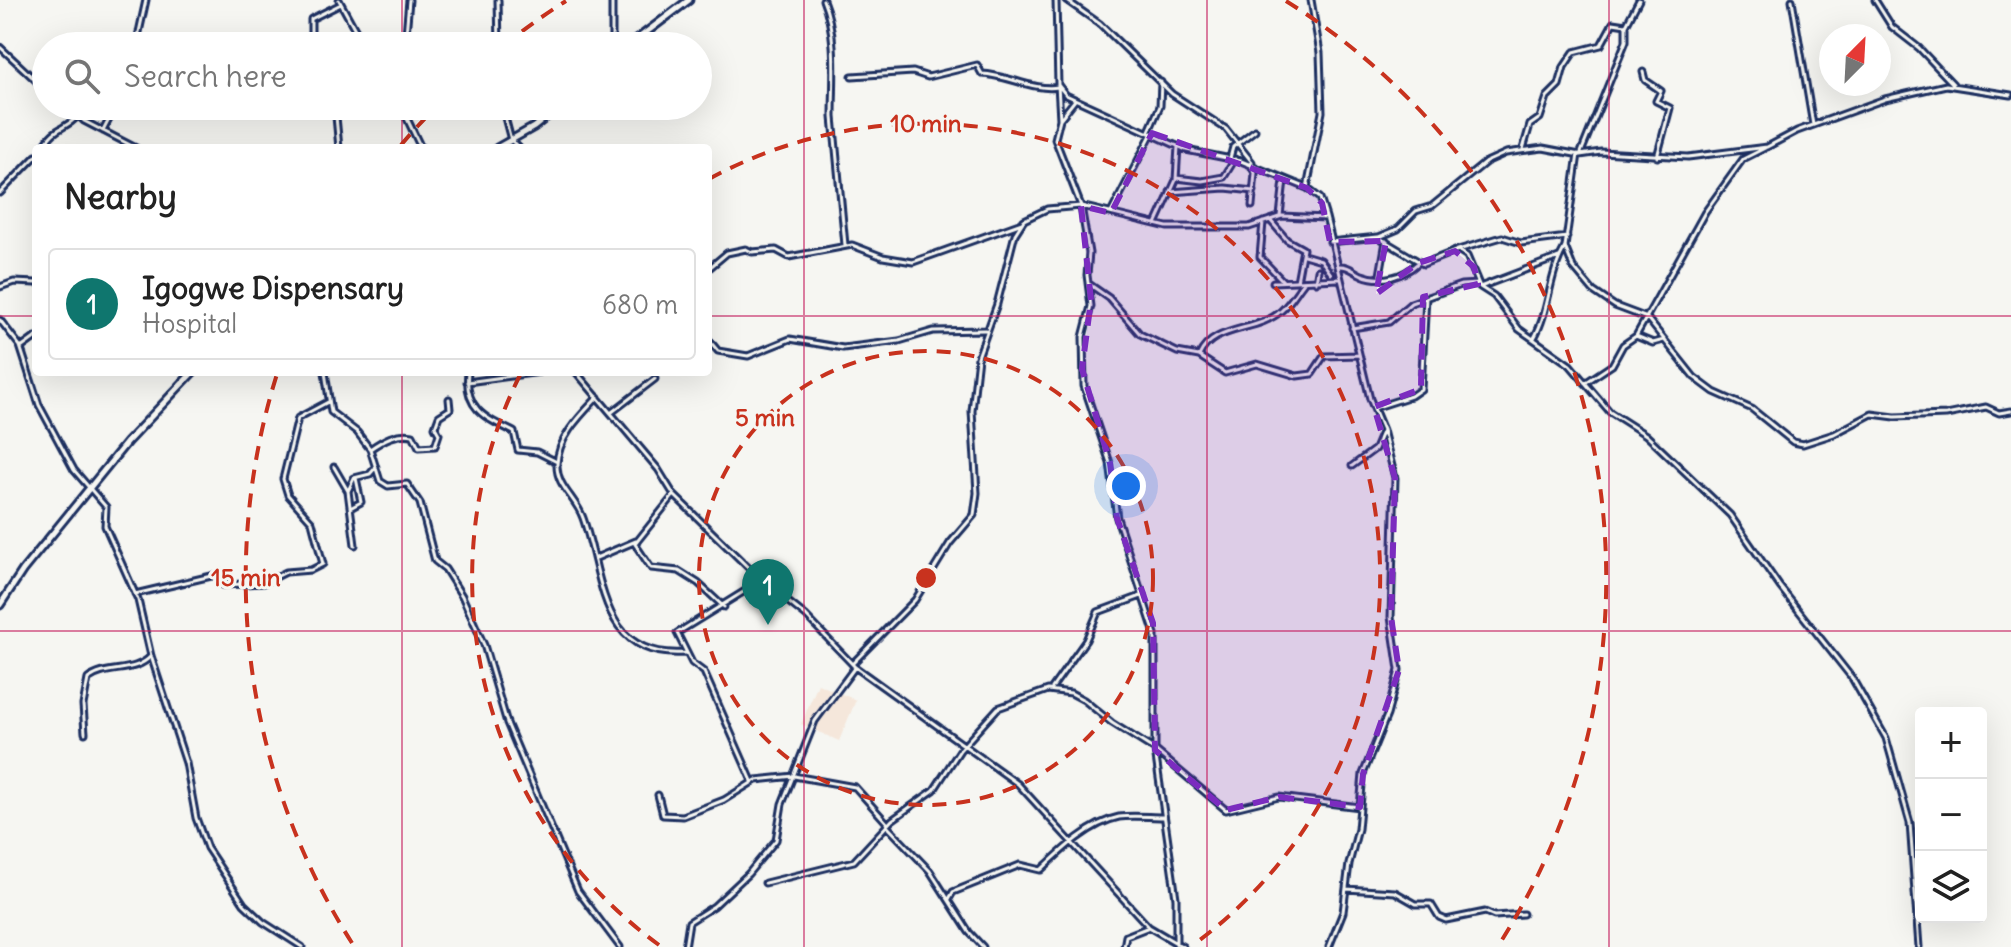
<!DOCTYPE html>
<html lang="en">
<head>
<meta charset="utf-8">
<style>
	body { margin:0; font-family:Delius,sans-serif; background:#f2f2f2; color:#222 }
	.controls { position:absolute; right:24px; bottom:24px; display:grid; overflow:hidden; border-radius:8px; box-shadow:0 8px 32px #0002 }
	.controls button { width:72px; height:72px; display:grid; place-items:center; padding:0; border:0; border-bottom:2px solid #e0e0e0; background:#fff; color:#222; font:40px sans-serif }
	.compass { position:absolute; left:1819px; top:24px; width:72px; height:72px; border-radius:50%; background:#fff; box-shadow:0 8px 32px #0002; rotate:24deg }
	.you { position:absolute; left:1126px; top:486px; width:28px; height:28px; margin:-20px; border:6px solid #fff; border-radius:50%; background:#1a73e8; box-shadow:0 0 0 12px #1a73e833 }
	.badge { display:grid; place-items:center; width:52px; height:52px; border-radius:50%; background:#0f766e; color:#fff; font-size:26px; font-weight:700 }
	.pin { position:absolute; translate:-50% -66px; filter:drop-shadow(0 2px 4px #0008) }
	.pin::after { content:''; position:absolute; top:42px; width:28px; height:24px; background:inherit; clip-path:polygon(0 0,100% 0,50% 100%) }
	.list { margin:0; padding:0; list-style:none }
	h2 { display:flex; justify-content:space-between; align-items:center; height:104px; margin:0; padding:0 32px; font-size:34px }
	h2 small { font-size:26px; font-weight:400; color:#767676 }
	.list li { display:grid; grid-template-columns:52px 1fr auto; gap:24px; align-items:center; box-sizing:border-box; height:112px; margin:0 16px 16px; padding:0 16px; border:2px solid #e0e0e0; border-radius:8px }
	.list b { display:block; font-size:30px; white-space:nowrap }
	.list p { margin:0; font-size:26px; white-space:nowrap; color:#767676 }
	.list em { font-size:26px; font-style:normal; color:#767676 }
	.icon { flex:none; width:44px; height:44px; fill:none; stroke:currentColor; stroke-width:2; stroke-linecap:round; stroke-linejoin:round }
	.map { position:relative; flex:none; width:2011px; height:947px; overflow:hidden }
	.search { position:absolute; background:#fff; box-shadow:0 8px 32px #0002; left:32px; top:32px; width:680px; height:88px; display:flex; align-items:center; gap:20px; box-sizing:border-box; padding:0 28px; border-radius:44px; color:#767676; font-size:30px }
	.panel { position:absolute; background:#fff; box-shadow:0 8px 32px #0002; left:32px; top:144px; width:680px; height:232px; border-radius:8px }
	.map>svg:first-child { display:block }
	.built { fill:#f5e7db }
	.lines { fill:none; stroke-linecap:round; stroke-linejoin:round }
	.street-casing { stroke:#1b2f5e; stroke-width:9 }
	.secondary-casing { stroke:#1b2f5e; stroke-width:11 }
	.street { stroke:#f6f6f2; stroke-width:3 }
	.secondary { stroke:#f6f6f2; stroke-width:5 }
	.marked { fill:#7b2cbf; fill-opacity:0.2; stroke:#7b2cbf; stroke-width:6; stroke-dasharray:16 10; stroke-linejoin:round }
	.grid { fill:none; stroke:#c2185b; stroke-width:2; stroke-opacity:0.55 }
	.ring { fill:none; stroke:#c8321e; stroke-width:4; stroke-dasharray:14 10 }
	.centre { fill:#c8321e; stroke:#f6f6f2; stroke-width:4 }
	.ring-label { font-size:24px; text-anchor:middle; font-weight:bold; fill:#c8321e; stroke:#f6f6f2; stroke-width:6; stroke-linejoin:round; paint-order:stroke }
</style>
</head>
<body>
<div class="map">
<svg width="2011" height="947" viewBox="0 0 2011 947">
	<rect width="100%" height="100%" fill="#f6f6f2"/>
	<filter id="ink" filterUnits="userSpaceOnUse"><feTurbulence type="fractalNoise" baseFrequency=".0125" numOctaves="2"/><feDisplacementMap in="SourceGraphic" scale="16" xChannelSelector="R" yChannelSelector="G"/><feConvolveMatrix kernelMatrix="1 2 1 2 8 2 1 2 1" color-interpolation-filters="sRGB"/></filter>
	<g filter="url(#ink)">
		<path class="built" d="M818 684 856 700 839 741 801 724Z"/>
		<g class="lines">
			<g class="street-casing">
				<path id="street" d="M339 0 364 46
					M498 0 499 46
					M823 0C838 37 833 78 833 117L845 245
					M1056 0 1058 85 1066 95 1186 150 1241 161 1307 188 1320 198 1326 217 1370 399 1383 430 1395 478 1391 617 1399 670 1387 715 1363 774 1358 829 1349 864 1343 912 1329 947
					M1066 0 1100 24 1172 94 1226 129 1252 162
					M1792 0 1813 125
					M1875 0 1892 27 1919 48 1953 84
					M136 46 146 0
					M311 46V19L341 4
					M405 46 409 0
					M612 46V0
					M0 47 46 90
					M1643 72 1645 80 1661 91 1656 101 1670 108 1657 157
					M852 76 913 72 928 77 977 65 982 74C1008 75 1033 91 1058 87
					M1058 85 1060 119 1055 139 1081 206 1089 253 1087 275 1091 306 1083 337 1084 386 1110 463 1117 518 1155 634V750L1176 898V944
					M68 106 84 121 136 148
					M335 106 339 148
					M401 106 421 148
					M502 106 511 140 519 148
					M1060 119 1075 100
					M103 131 116 106
					M1149 131 1160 106 1161 82
					M42 148C57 124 62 132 78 116
					M1523 149 1530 125 1540 118 1547 97 1559 85 1564 67 1574 52 1601 45 1613 23 1626 25
					M1578 154 1565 247 1573 267 1593 291 1615 306 1647 318 1694 377 1714 392 1752 409 1793 442 1803 444 1834 434 1872 414 1895 417 1946 415 1986 407 1999 413 2011 411
					M1580 155 1626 41V25L1639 0
					M1230 158 1233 147 1255 130
					M1250 164 1255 173 1252 206
					M1176 178 1202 181 1224 177 1235 159
					M1307 188 1322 112 1320 53 1311 0
					M1170 192 1225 188 1254 191
					M0 193 36 156
					M1111 213 1152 133
					M1280 216 1284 180
					M1270 220 1287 240 1303 249 1297 281
					M1263 222 1260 257 1283 281
					M1156 224 1176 180 1178 146
					M1379 237 1398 229 1416 211 1432 206 1486 162 1506 153 1543 148 1580 155 1601 152 1688 157 1767 147 1797 131 1885 99 1946 85 2011 95
					M1330 242 1378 237 1423 264 1458 250 1467 256 1480 287 1494 296 1519 329 1570 365 1610 412 1646 435 1730 515 1780 587 1852 678 1886 738 1910 823 1919 947
					M1458 250 1502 237 1521 243 1567 237
					M1304 255 1321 260 1331 274
					M1338 266C1348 265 1353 271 1362 275 1382 283 1403 277 1418 263
					M708 269 727 253 746 249 752 252 776 250 789 257 852 245 883 257 913 262 1022 223
					M1380 275 1386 241
					M1273 282 1339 279
					M1316 282 1318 270
					M1089 284 1109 298 1140 334 1177 352 1199 356 1225 373 1257 364 1297 376 1312 374 1324 356 1359 355
					M0 287 14 282 36 283
					M1480 287 1559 257
					M0 320 20 346 39 405 74 470 106 507 105 526 138 600 151 656 186 763 196 818 207 848 244 904 263 922 302 947
					M1352 328 1389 322 1411 303 1461 285 1478 284
					M1636 336 1653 343 1664 340
					M1534 338C1550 310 1548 276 1565 247
					M708 339 718 351 748 356 790 339 843 348 899 341 933 331 985 330
					M21 348 36 337
					M1199 356C1213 324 1257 333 1281 311 1291 302 1296 292 1304 282
					M325 372 331 412 357 432 370 449 380 481 388 486 407 484 420 503 435 561 445 569 462 596 484 645 507 723 578 891 620 947
					M468 372C464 409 485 418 514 432L518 450 537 452 557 462
					M576 372 658 469 674 495 762 581 806 616 855 667 1018 784 1149 927 1183 947
					M467 382 540 372
					M1585 383 1612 365 1623 345 1636 336 1705 212 1743 159 1765 148
					M598 397C581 415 558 437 557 464 556 486 576 498 583 518 604 577 599 659 685 653
					M1374 408 1411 396 1421 389 1426 297
					M612 412 655 379
					M370 449C383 440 396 432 413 435L419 447 435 446 439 434 435 427 439 416 450 409 449 399
					M1352 466 1375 449 1383 430
					M334 467 348 491
					M674 495 635 544 651 568 679 571 698 583 724 607
					M352 507 361 502 356 478
					M355 545 348 491 354 478 370 474 376 467
					M596 558 636 541
					M223 585 264 583 286 572 311 570 323 564 312 522 288 495 283 479 298 418 328 402
					M135 594 224 573
					M852 664 915 600 950 543 974 515 977 493 972 411 978 357 997 304 1015 234 1024 220 1047 209 1081 206 1167 227H1249L1282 216 1326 218
					M1052 688 1086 640 1098 612 1144 595
					M85 733 83 705 88 679C106 665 135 674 151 656
					M752 781 704 672 692 663 677 633 761 581
					M658 795 663 815 683 816 724 800 756 780 794 776 855 787 888 824
					M887 826 930 871 969 932 983 947
					M765 883 854 861 892 820 934 790 960 750 998 708 1048 690 1071 693 1084 700 1112 723 1155 750 1226 810 1279 797 1360 807
					M1346 889 1395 892 1416 904H1431L1439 917 1446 920 1485 912 1494 916 1523 914
					M949 899 953 892 1020 865 1041 870C1062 850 1090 823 1119 817 1133 815 1149 817 1163 817
					M685 947 689 922 714 906 748 874 776 840 782 804 815 721 855 667
					M1124 947 1126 936 1149 927"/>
			</g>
			<g class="secondary-casing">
				<path id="secondary" d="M628 46 689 0
					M497 148 534 127 560 106
					M0 605 23 570 127 442 193 372"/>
			</g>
			<use href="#street" class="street"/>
			<use href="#secondary" class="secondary"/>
		</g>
	</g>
	<path class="marked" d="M1152 133 1307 188 1322 203 1330 242 1386 241 1376 294 1418 263 1455 251 1474 267 1478 284 1423 297 1421 389 1374 407 1395 478 1391 617 1399 670 1363 774 1360 807 1279 797 1226 810 1155 750 1153 623 1117 518 1110 463 1082 369 1091 300 1081 206 1111 213Z"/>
	<path class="grid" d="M402 0V46M804 0V947M1207 0V947M1609 0V947M402 106V148M0 316H36M708 316H2011M402 372V947M0 631H2011"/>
	<g class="ring">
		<circle cx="926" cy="578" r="227"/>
		<path d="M659 945A454 454 0 0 1 520 375M709 179A454 454 0 0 1 1193 945"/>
		<path d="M352 943A680 680 0 0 1 277 374M401 145A680 680 0 0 1 433 110M503 46A680 680 0 0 1 566 1M1286 1A680 680 0 0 1 1500 943"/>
	</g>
	<circle cx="926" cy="578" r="12" class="centre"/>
	<g class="ring-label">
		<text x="926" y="132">10 min</text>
		<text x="765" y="426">5 min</text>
		<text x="246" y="586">15 min</text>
	</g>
</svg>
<div class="controls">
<button>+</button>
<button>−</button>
<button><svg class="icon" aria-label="layers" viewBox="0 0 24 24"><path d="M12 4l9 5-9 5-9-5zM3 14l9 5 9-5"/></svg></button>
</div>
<svg class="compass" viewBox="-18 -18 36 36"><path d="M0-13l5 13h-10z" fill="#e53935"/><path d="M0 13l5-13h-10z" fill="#767676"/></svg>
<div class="you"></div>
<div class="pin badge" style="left:768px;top:625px">1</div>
<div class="search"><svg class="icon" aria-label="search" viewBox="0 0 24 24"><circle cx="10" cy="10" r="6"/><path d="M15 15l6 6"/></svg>Search here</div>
<section class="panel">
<h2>Nearby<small></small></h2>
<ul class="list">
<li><span class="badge">1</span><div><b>Igogwe Dispensary</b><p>Hospital</p></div><em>680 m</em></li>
</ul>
</section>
</div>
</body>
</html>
